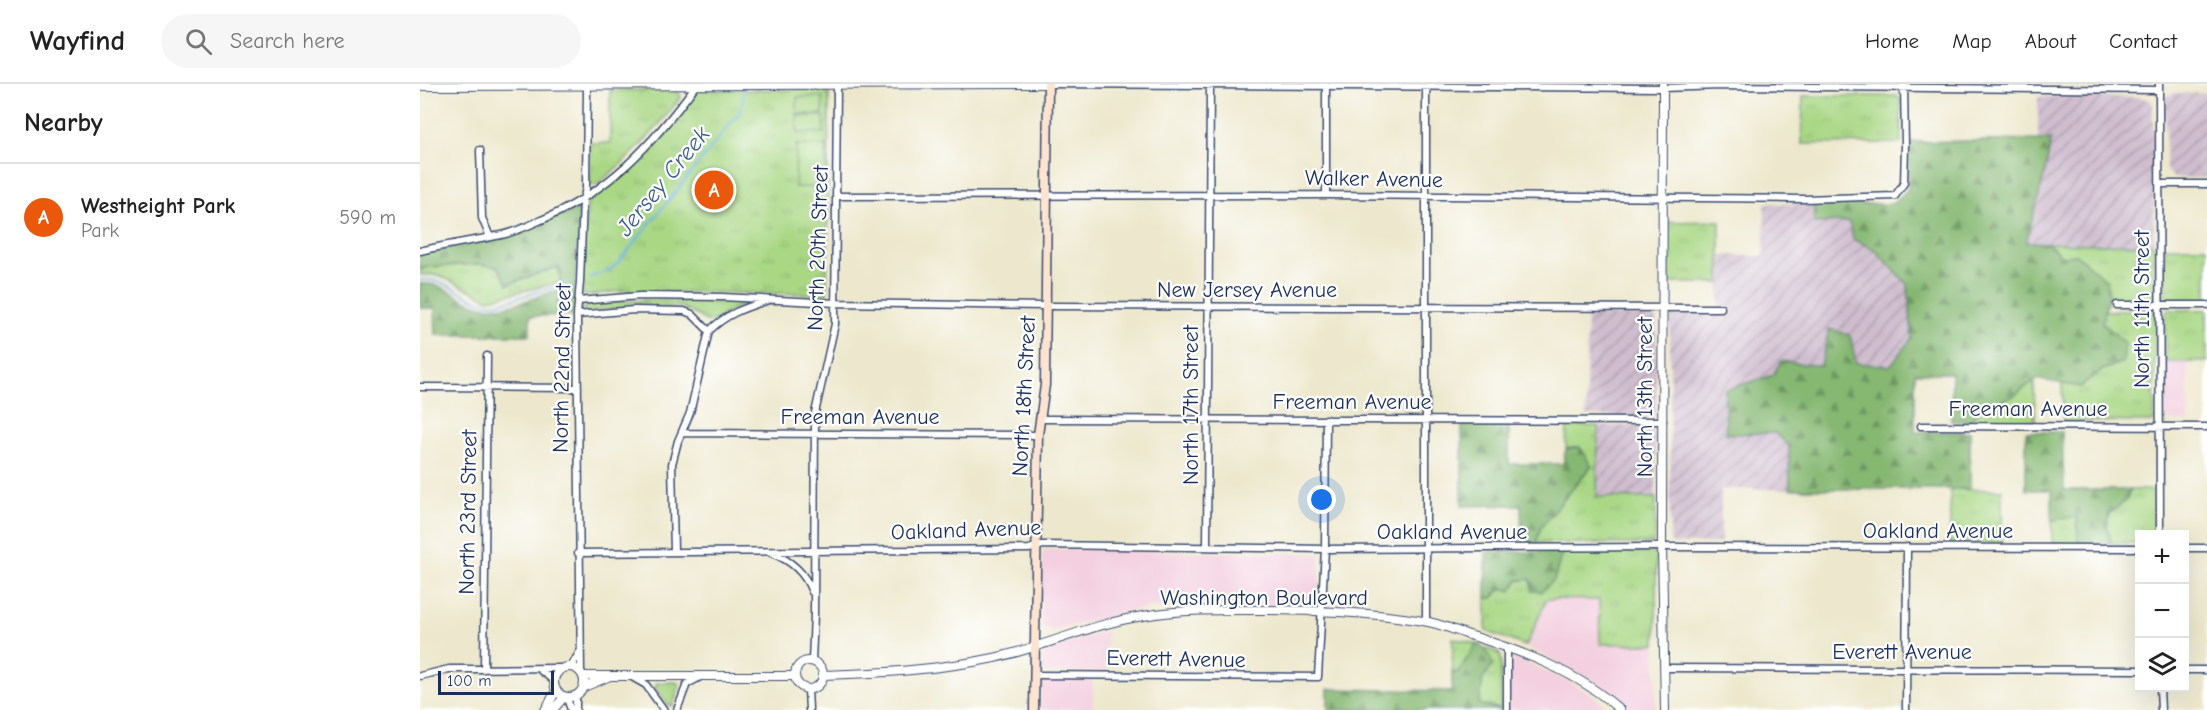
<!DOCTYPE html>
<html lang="en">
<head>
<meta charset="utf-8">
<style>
	body { margin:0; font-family:"Comic Neue",sans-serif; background:#f6f6f6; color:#222 }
	.controls { position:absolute; right:18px; bottom:18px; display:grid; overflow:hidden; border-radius:0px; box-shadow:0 6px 24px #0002 }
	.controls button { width:54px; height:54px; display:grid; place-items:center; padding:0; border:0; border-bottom:2px solid #e0e0e0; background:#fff; color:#222; font:30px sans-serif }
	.scale { position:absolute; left:18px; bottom:15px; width:116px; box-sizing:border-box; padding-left:6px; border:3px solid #1b2f5e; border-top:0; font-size:16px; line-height:21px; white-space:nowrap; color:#1b2f5e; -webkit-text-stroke:4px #fff; paint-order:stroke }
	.you { position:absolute; left:902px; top:416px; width:21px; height:21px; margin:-15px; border:4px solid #fff; border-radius:50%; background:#1a73e8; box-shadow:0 0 0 9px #1a73e833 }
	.badge { display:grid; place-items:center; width:39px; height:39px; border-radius:50%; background:#ea580c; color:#fff; font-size:20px; font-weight:700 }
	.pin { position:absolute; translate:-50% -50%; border:3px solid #fff; box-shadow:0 2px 6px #0006 }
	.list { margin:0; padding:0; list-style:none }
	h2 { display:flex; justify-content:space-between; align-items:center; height:78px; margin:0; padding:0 24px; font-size:26px }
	h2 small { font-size:20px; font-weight:400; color:#767676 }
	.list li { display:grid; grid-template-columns:39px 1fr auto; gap:18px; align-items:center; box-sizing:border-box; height:108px; padding:0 24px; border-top:2px solid #e0e0e0 }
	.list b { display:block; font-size:22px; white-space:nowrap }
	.list p { margin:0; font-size:20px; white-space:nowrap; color:#767676 }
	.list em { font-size:20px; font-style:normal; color:#767676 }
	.icon { flex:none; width:33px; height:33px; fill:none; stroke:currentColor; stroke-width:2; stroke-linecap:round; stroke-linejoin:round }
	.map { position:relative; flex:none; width:1787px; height:626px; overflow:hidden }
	header { display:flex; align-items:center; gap:36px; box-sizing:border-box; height:84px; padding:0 30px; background:#fff; border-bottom:2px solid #e0e0e0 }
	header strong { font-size:28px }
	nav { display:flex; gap:33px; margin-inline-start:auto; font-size:21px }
	.search { width:420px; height:54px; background:#f6f6f6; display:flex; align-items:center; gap:15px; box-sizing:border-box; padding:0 21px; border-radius:33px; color:#767676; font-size:22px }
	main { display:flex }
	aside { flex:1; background:#fff }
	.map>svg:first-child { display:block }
	.built { fill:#f3cfdf }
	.industrial { fill:url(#industrial-furrows) }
	.grass { fill:url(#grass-tufts); stroke:#628371; stroke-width:1.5 }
	.forest { fill:url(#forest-firs); stroke:#507468; stroke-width:1.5 }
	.pitch { fill:#a9d784; stroke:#628371; stroke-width:1.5 }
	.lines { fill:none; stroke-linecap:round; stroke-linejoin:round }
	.stream { stroke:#71b2e5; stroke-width:2 }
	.minor-casing { stroke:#3a4b6f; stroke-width:9 }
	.tertiary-casing { stroke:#3a4b6f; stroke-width:10 }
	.secondary-casing { stroke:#3a4b6f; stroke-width:11 }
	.minor { stroke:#fff; stroke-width:6 }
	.tertiary { stroke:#fff; stroke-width:8 }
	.secondary { stroke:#fde4d0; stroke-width:8 }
	.labels { text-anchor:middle; stroke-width:4.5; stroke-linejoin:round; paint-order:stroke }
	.street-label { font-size:22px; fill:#1b2f5e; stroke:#fff }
	.water-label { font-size:24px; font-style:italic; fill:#395d8d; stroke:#fff }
</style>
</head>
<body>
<header>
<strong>Wayfind</strong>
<div class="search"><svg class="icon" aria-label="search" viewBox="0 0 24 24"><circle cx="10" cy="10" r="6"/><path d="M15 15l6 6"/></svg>Search here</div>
<nav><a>Home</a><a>Map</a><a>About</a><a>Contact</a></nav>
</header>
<main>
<aside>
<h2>Nearby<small></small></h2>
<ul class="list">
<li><span class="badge">A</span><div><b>Westheight Park</b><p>Park</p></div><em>590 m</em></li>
</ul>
</aside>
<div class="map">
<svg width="1787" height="626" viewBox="0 0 1787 626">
	<defs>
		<pattern id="industrial-furrows" width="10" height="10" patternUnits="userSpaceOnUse" patternTransform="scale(1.5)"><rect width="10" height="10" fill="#cfbdce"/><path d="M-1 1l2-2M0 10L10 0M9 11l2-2" fill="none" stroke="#a79aaa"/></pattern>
		<pattern id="grass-tufts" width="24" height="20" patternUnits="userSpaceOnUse" patternTransform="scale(1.5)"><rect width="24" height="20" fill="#a9d784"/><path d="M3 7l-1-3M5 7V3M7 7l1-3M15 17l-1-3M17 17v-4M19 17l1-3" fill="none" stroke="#91b974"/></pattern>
		<pattern id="forest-firs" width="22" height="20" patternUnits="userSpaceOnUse" patternTransform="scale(1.5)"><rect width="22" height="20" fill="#86b872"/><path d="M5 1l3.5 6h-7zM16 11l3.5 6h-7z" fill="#6d9661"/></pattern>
	</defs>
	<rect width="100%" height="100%" fill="#fff"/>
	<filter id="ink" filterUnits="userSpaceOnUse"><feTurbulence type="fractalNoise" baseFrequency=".0167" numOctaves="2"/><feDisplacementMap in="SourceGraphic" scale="12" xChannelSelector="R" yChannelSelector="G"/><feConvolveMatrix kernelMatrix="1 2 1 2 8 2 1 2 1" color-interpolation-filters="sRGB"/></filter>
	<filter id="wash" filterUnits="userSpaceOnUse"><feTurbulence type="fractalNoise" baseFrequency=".008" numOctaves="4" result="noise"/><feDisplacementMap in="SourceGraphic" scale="24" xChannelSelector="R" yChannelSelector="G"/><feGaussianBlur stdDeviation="1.35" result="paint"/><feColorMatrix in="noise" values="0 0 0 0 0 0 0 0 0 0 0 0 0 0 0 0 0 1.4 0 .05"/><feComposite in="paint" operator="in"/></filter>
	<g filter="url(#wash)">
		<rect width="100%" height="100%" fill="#ede8cd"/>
		<path class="built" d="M1745 278H1768V338L1745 336Z
			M631 465 899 470 900 474 899 516 895 519 888 520 771 521 719 525 635 546 629 545 623 543 621 538 622 469 625 466Z
			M1127 515 1179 516 1180 560H1236V626H1210L1179 600 1106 562Z
			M687 547 686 588H624L621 586 622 574 629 565Z
			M1095 575H1099L1153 600 1172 611 1190 626H1090V582Z
			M627 595 673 596V626H621V599Z"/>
		<path class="industrial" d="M1755 9H1787V94H1754L1746 86 1745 13Z
			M1618 13H1718L1730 16 1733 21 1734 161 1606 159 1614 134 1631 57 1618 56Z
			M1345 119 1394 120V139L1429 138 1433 155 1454 165 1488 201 1492 254 1470 282 1436 279 1430 251 1401 282 1361 277 1353 291 1305 306 1306 349H1355L1369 362 1370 405H1301V459L1253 460 1250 457V233L1253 230 1299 229 1300 171 1344 172Z
			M1167 231 1230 232 1236 235V330L1233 333 1166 332Z
			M1178 342H1230L1236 345V414H1177Z"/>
		<path class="grass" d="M406 5 408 6 409 13 407 210 198 207 165 212 163 208 164 153 168 116 212 81 231 62 274 8 280 6Z
			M190 6H255L259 8 261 13C235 47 210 75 176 101H172L170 97V59H190Z
			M1383 12H1477L1481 16V59L1382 60Z
			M1300 137V199H1249V138Z
			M1627 159 1734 161V213L1731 216H1688L1687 197 1657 171 1642 172Z
			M1745 163H1787V217L1745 215Z
			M60 180 78 183 88 200 138 183 141 198 69 215 18 191H0V186L8 183Z
			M226 216 328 218 329 220 313 225 294 237 288 238 262 223H211L165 228 162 224 174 219Z
			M1731 226 1735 228 1734 336 1732 338 1643 337 1642 299 1661 303 1682 286 1703 278 1705 260 1681 238 1685 227Z
			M1748 226H1787V278H1745V229Z
			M1614 297 1615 337H1549L1565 320 1592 313Z
			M1147 342H1178L1177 413 1236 414 1235 457 1232 460 1116 459 1121 443 1171 383 1160 363 1146 365Z
			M1530 405 1582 406V459L1530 460Z
			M1709 406H1734L1735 450H1720L1719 459H1692L1687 443 1688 431 1708 414Z
			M1657 433 1658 460 1632 459V436Z
			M1142 468H1233L1236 472V560H1180L1179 516 1127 515 1106 562 1066 547V514H1073C1090 492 1109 495 1134 496Z
			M1033 554 1057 560 1038 588 1032 589Z
			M1065 564 1079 569 1081 574V625L1059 620 1063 594 1073 581Z
			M237 599 256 598 260 601 253 622 248 621 235 603Z"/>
		<path class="forest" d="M1631 56 1625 89 1606 158 1627 159 1642 172 1657 171 1687 197 1689 212 1682 238 1705 260 1703 278 1682 286 1661 303 1616 295 1592 313 1565 320 1549 337H1531L1532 289H1495V348H1550V405H1370L1369 362 1355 349 1306 350 1305 306 1353 291 1361 277 1401 282 1409 245 1430 251 1436 279 1470 282 1492 254 1488 201 1454 165 1433 155 1429 138 1394 139V120H1472L1488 105 1489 58Z
			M154 125 158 126 160 131 153 231 110 232V251H16L15 224H0V200C25 197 41 220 65 223 86 226 121 211 142 205L138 183 88 200 78 183 60 180 8 183 0 185V170L88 153Z
			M1042 341H1089V380H1143L1146 365 1160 363 1171 382 1121 443 1116 459 1102 460 1101 421 1042 422Z
			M1606 348H1642L1644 406H1709L1708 414 1688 431 1687 443 1692 459 1658 460 1657 433 1632 436V406H1606Z
			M1066 468H1142L1134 496 1121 508 1112 507 1111 495 1098 496 1091 507 1081 504 1072 514H1066Z
			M1057 560 1065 564 1073 580 1063 594 1059 620 1081 626H908V605L1032 607V589L1038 588Z"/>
		<path class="pitch" d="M377 13H403V30H377Z
			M377 32H404V49H377Z
			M376 61 407 62 406 103H375Z"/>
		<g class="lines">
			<path class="stream" d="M171 193 190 186 198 179 320 28 324 7
				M0 196C29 192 47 221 76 220L149 199"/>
		</g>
	</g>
	<g filter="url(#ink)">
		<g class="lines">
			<g class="minor-casing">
				<path id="minor" d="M628 0 1243 4 1301 2 1739 6
					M1739 0 1740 450
					M60 66 62 134 70 153
					M1739 100H1787
					M906 111V0
					M417 112 906 111 1383 115 1475 112 1484 99 1485 62 1484 0
					M0 167C25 161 51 157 76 152 91 150 106 143 119 137 188 109 233 60 276 1
					M158 217 220 212 302 213 416 219 626 222 1301 224
					M1697 221H1787
					M157 231 214 226 264 227 272 230 289 247
					M289 247C306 230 324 224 346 217
					M0 303 158 304
					M621 335 1243 337
					M1501 342 1787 343
					M262 349 618 351
					M787 462 790 0
					M1764 464H1787
					M254 467 252 380 258 357 270 329 289 247
					M158 469 609 465 623 461 905 465 1242 463 1720 464
					M351 469C371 476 385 489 392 508
					M1006 537V7L1011 0
					M1087 563V626
					M392 577 394 530 395 329 415 240 417 1
					M151 583 159 569
					M1245 584 1720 586
					M64 585 67 272
					M120 586 134 597
					M1764 586H1787
					M161 589 157 231 160 198 163 115 166 105 167 2
					M614 591 898 593 905 465 906 335
					M0 592 29 585 143 584
					M212 593 226 601 244 626
					M1740 604 1741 626
					M388 605 389 626
					M156 612V626
					M147 614 151 626
					M257 626 267 600 282 592
					M1486 626 1487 463"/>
			</g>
			<g class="tertiary-casing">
				<path id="tertiary" d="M1243 0 1242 463 1245 626
					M0 2 628 0
					M375 591a14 14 0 1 1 28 0a14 14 0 1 1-28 0Z
					M134 598a15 15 0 1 1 30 0a15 15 0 1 1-30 0Z
					M403 591C460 589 518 586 574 574 624 563 671 540 723 532 764 525 807 526 849 526 901 527 952 528 1003 537 1018 539 1032 545 1046 550 1101 567 1157 587 1200 626
					M163 592H374
					M164 603 188 593
					M125 626 136 607
					M133 626 144 613"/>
			</g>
			<g class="secondary-casing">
				<path id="secondary" d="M614 626 618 351 625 301 628 0"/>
			</g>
			<use href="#minor" class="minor"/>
			<use href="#tertiary" class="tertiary"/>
			<use href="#secondary" class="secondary"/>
		</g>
	</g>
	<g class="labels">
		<g class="street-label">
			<text transform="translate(954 94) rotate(1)" y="8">Walker Avenue</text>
			<text transform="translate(397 164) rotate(-88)" y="8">North 20th Street</text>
			<text x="827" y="213">New Jersey Avenue</text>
			<text transform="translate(1721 225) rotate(-90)" y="8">North 11th Street</text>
			<text transform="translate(141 284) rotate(-89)" y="8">North 22nd Street</text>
			<text transform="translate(603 312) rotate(-87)" y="8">North 18th Street</text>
			<text transform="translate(1224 313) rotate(-90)" y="8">North 13th Street</text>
			<text x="932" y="325">Freeman Avenue</text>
			<text transform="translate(770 321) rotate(-90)" y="8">North 17th Street</text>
			<text x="1608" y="332">Freeman Avenue</text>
			<text x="440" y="340">Freeman Avenue</text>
			<text transform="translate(47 428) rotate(-89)" y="8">North 23rd Street</text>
			<text transform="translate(546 445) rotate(-2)" y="8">Oakland Avenue</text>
			<text x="1518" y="454">Oakland Avenue</text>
			<text x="1032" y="455">Oakland Avenue</text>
			<text x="844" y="521">Washington Boulevard</text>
			<text x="1482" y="575">Everett Avenue</text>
			<text transform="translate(756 574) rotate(1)" y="8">Everett Avenue</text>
		</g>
		<g class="water-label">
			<text transform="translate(243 97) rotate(-51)" y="8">Jersey Creek</text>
		</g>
	</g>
</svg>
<div class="controls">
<button>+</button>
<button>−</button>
<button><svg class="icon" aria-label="layers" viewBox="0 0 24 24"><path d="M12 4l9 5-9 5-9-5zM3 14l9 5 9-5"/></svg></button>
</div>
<div class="scale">100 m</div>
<div class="you"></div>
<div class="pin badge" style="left:294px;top:106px">A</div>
</div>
</main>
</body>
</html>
